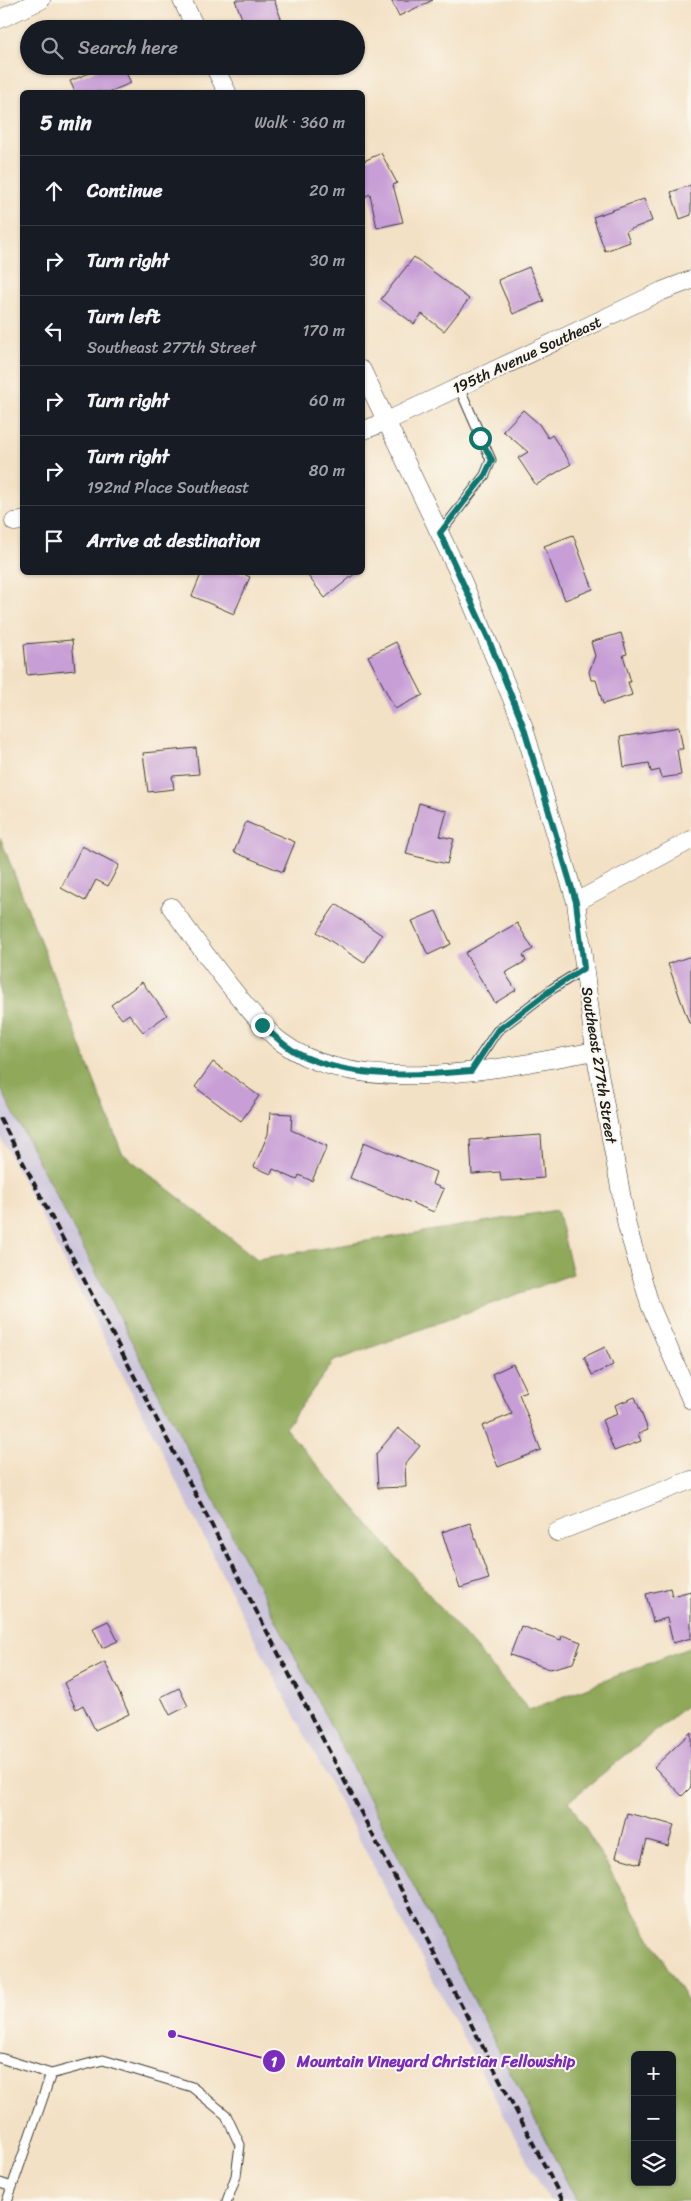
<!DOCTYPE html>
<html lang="en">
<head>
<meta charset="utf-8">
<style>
	body { margin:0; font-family:Sriracha,sans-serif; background:#20242c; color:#f1f3f6 }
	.controls { position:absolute; right:15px; bottom:15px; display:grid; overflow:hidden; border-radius:8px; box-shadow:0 1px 4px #0004 }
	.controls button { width:45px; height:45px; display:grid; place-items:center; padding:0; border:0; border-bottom:1px solid #363941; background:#171b24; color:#f1f3f6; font:25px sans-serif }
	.stop { position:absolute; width:15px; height:15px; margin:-11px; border:4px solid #0f766e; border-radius:50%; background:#fff }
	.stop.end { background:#0f766e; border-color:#fff; box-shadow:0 1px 5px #0008 }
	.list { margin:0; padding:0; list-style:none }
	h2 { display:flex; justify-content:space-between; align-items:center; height:65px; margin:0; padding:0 20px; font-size:21px }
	h2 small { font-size:16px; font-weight:400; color:#9ea1a6 }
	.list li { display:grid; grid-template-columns:32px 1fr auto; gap:15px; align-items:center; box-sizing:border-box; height:70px; padding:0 20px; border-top:1px solid #363941 }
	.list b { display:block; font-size:19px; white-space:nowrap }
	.list p { margin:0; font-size:16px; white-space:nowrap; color:#9ea1a6 }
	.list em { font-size:16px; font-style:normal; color:#9ea1a6 }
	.icon { flex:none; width:28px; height:28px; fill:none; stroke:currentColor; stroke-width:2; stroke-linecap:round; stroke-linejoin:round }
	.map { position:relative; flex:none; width:691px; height:2201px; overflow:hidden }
	.search { position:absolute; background:#171b24; box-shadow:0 1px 4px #0004; left:20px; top:20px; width:345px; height:55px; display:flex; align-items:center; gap:12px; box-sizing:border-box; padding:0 18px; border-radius:28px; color:#9ea1a6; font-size:19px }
	.panel { position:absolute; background:#171b24; box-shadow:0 1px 4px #0004; left:20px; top:90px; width:345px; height:485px; border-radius:8px }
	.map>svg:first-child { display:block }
	.industrial { fill:#c7c0d9 }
	.forest { fill:#8fa85a; stroke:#56623b; fill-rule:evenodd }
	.building { fill:#c79ed6 }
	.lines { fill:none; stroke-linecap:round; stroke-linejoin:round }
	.service-casing { stroke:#3c3a35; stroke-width:11 }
	.minor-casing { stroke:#3c3a35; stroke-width:19 }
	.service { stroke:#fff; stroke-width:9 }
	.minor { stroke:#fff; stroke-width:18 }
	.rail { stroke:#1c1c1c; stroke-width:4; stroke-dasharray:8 4; stroke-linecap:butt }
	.route { stroke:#0f766e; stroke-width:6 }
	.labels { text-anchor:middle; stroke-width:4; stroke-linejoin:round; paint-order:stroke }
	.street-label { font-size:15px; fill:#1c1c1c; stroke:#fbf7ec }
	.leader { fill:none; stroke:#7b2cbf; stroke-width:2 }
	.callout-dot { fill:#7b2cbf; stroke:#fbf7ec; stroke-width:2 }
	.mark-label { font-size:15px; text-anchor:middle; font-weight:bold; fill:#fff }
	.callout-label { font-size:16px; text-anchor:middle; font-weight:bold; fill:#7b2cbf; stroke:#fbf7ec; stroke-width:4; stroke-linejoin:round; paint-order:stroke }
</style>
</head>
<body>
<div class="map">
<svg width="691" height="2201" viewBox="0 0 691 2201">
	<rect width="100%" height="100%" fill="#fbf7ec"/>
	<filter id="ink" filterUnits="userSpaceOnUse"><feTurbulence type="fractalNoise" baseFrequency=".02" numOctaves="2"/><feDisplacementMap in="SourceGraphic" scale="10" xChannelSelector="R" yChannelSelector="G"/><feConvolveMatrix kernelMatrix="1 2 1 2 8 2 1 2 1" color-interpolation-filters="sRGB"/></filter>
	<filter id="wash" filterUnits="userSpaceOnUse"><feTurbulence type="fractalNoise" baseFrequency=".0096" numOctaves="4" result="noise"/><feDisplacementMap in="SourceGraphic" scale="20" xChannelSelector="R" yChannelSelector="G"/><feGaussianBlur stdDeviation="1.12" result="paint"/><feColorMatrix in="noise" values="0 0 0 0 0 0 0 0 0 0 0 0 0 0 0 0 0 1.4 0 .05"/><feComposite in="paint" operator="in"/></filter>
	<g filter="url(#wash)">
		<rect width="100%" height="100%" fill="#f3e1c5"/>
		<path class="industrial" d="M0 1087 568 2183 577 2201H549L249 1629 151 1430 0 1136Z"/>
		<path class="forest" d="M0 837 122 1153 257 1259 557 1210 573 1274 334 1361 285 1428 529 1710 691 1647V1702L569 1801 691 2007V2201H577L0 1087ZM635 2055H672V2182H635Z"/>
		<g id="blocks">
			<path class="building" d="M235 0H274L285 29H246Z
				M391 0H433L399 16Z
				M106 66H123L131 83 109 92H75L70 81Z
				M381 153 397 183 393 185 403 222 377 228 370 194 362 198V162Z
				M691 185V215L680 219 671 192Z
				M644 199 652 221 626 231 630 242 605 251 593 217Z
				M414 257 469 299 444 331 422 314 414 324 381 299Z
				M529 267 544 301 513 314 498 280Z
				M523 410 539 424 548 438 552 435 571 464 536 485 518 458 528 452 503 431Z
				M573 535 593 589 565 600 544 546Z
				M202 572H239L250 577 234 614 192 596Z
				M305 572H357L325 598Z
				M621 633 627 654 623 655 631 682H628L632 695 603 704 596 680H591L589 672 595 656 591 642Z
				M72 640 75 670 27 675 24 644Z
				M396 642 423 695 395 709 368 656Z
				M679 727 683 749H677L681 775 661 778 660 770 651 772 649 763 624 767 620 737Z
				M196 748 199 774 172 776 174 789 148 792 143 753Z
				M419 803 447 811 440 836 454 839 447 864 406 854Z
				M246 822 295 842 283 872 234 852Z
				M82 846 119 865 108 886 96 880 85 901 61 888Z
				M336 904 382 935 364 963 317 932Z
				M436 911 451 944 428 955 412 921Z
				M517 923 533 949 523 955 526 961 505 973 516 990 495 1003 465 953Z
				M691 956V1023H689L668 964Z
				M142 982 167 1015 143 1032 129 1014 122 1019 111 1005Z
				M213 1062 259 1096 241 1121 195 1087Z
				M270 1113 292 1114 291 1130 327 1146 312 1181 299 1175 297 1180 273 1169 271 1174 254 1167 268 1134Z
				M541 1135 544 1178 501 1181 500 1172 472 1174 470 1140Z
				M364 1142 436 1172 432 1184 444 1189 434 1212 350 1178Z
				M605 1347 613 1365 592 1375 584 1357Z
				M513 1364 526 1391 519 1394 541 1450 498 1467 482 1426 512 1414 492 1374Z
				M635 1397 648 1430 638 1434 641 1441 614 1451 602 1420 618 1414 615 1405Z
				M398 1428 420 1446 405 1464 406 1487 378 1488 376 1454Z
				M470 1523 489 1579 460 1588 442 1532Z
				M670 1588 672 1596 691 1591V1638L673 1643 667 1618 653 1622 646 1594Z
				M108 1621 118 1641 102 1648 93 1628Z
				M521 1626 561 1640 562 1635 581 1642 573 1663 550 1669 510 1655Z
				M105 1662 129 1714 95 1730 83 1705 76 1709 64 1683Z
				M179 1688 188 1706 170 1715 161 1697Z
				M691 1732V1787L682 1796 654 1767Z
				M627 1813 674 1825 668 1846 647 1840 640 1864 616 1857Z"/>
		</g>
	</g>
	<g filter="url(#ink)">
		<use href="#blocks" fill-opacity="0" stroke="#3c3a35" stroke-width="1"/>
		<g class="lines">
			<g class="service-casing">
				<path id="service" d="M440 533 485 475 491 460 459 387
					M471 1070 497 1031 552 989 585 968
					M0 2058 51 2074 12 2187
					M51 2074 103 2060 192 2087 226 2115 240 2145 236 2176 227 2201
					M0 2183 12 2187 7 2201"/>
			</g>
			<g class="minor-casing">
				<path id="minor" d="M182 0 196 29
					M0 19 41 0
					M214 66 227 92
					M362 370 462 580 523 725 576 902 595 1051 627 1226 650 1305 691 1400
					M362 431 387 421 662 291 691 280
					M14 522 22 521
					M576 902 691 840
					M171 907C194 939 217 971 242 1001 254 1015 266 1031 281 1042 359 1101 506 1067 595 1051
					M557 1532 691 1480"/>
			</g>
			<use href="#service" class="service"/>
			<use href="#minor" class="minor"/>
			<path class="rail" d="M0 1118 563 2201"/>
		</g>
	</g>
	<g class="lines" filter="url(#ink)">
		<path class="route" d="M262 1025C275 1036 288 1050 305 1057 358 1079 414 1076 471 1071L497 1031 552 989 584 968 576 902 523 725 488 638 440 533 485 475 492 460 480 438"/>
	</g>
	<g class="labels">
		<g class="street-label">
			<text transform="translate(527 355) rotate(-25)" y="5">195th Avenue Southeast</text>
			<text transform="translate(599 1065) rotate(81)" y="5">Southeast 277th Street</text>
		</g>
	</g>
	<path class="leader" d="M172 2034L274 2061"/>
	<g class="callout-dot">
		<circle cx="172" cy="2034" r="5"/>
		<circle cx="274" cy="2061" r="12"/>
	</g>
	<g class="mark-label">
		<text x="274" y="2067">1</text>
	</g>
	<g class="callout-label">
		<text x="436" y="2067">Mountain Vineyard Christian Fellowship</text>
	</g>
</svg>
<div class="controls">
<button>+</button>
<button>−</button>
<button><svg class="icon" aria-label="layers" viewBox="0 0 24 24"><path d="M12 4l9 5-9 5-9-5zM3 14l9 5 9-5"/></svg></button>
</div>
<div class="stop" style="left:480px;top:438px"></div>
<div class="stop end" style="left:262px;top:1025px"></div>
<div class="search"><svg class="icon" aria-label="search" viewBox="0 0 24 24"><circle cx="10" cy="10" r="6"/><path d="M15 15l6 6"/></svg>Search here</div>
<section class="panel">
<h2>5 min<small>Walk · 360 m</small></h2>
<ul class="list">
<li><svg class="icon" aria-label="ahead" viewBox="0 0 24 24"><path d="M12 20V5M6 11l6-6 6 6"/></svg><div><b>Continue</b></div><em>20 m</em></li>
<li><svg class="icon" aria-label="right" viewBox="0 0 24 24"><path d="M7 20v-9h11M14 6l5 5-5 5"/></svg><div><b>Turn right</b></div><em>30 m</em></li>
<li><svg class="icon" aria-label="left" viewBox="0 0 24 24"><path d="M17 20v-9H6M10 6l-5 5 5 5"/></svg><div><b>Turn left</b><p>Southeast 277th Street</p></div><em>170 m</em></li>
<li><svg class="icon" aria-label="right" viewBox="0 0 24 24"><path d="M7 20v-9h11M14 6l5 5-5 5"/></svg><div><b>Turn right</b></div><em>60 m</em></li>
<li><svg class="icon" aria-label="right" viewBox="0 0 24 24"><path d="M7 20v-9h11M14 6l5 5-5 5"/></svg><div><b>Turn right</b><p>192nd Place Southeast</p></div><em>80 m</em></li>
<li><svg class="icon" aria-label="arrive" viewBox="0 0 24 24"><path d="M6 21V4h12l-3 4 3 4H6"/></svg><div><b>Arrive at destination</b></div></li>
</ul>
</section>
</div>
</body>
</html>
